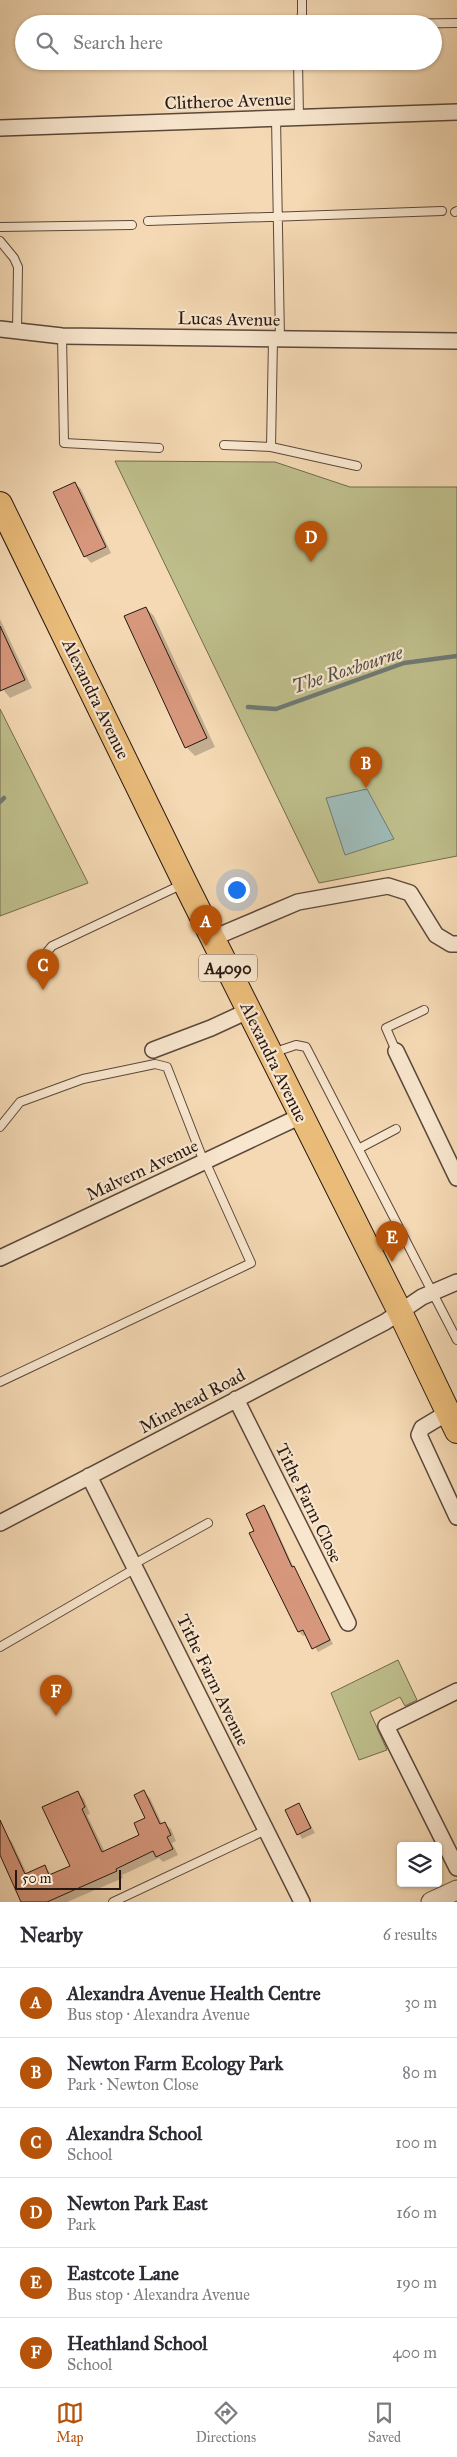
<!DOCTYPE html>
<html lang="en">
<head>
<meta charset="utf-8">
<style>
	body { margin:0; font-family:"IM FELL Great Primer",serif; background:#f7f7f7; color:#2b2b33 }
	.controls { position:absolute; right:15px; bottom:15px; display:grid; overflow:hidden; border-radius:5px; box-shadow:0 1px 4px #0004 }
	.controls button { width:45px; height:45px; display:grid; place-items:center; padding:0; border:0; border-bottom:1px solid #e1e1e2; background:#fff; color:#2b2b33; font:25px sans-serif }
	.scale { position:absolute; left:15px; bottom:12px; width:106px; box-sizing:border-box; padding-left:5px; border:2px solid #281812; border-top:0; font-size:14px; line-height:18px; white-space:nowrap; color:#281812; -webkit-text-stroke:4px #f8e6ce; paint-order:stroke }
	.you { position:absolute; left:236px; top:889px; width:18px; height:18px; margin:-12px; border:4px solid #fff; border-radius:50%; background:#1a73e8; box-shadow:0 0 0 8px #1a73e833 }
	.badge { display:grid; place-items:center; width:32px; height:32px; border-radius:50%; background:#b45309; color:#fff; font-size:16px; font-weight:700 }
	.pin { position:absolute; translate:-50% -41px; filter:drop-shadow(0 1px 2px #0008) }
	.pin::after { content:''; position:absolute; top:26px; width:18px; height:15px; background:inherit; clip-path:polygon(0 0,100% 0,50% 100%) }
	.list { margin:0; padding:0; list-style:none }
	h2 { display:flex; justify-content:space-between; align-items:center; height:65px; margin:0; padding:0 20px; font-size:21px }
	h2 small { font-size:16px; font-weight:400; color:#7c7c81 }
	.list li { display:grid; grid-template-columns:32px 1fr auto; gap:15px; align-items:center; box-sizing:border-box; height:70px; padding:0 20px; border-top:1px solid #e1e1e2 }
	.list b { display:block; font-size:19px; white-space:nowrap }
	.list p { margin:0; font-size:16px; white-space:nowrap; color:#7c7c81 }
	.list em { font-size:16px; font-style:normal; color:#7c7c81 }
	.icon { flex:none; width:28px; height:28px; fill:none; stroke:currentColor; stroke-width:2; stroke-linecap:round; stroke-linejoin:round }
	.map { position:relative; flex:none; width:457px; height:1902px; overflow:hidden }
	.search { position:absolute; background:#fff; box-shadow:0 1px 4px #0004; left:15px; right:15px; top:15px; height:55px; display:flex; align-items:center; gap:12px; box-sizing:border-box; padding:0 18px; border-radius:28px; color:#7c7c81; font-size:19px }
	.sheet { height:485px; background:#fff }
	nav { display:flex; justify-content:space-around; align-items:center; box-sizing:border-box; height:70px; border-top:1px solid #e1e1e2; background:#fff; font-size:14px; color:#7c7c81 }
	nav a { display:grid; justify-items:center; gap:2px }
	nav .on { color:#b45309 }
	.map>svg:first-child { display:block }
	.green { fill:#bebe8b; stroke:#736b4e }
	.water { fill:#9eb9b5; stroke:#6f7974 }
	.shadow { fill:#0003 }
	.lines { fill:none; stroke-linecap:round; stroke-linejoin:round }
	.stream { stroke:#6f7974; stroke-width:4.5 }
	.building { fill:#d7977c; stroke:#281812 }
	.service-casing { stroke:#5b483a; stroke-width:10 }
	.minor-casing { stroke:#5b483a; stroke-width:18 }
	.tertiary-casing { stroke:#5b483a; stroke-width:21 }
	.primary-casing { stroke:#281812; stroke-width:26 }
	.service { stroke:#f8e6ce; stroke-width:8 }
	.minor { stroke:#f8e6ce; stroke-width:15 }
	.tertiary { stroke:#f8e6ce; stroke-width:19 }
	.primary { stroke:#eabc7a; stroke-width:24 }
	.labels { text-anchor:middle; stroke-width:4.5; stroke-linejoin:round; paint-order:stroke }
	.shield { fill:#f8e6ce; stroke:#66564a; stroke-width:1 }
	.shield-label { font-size:16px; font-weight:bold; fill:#281812 }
	.street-label { font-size:18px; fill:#281812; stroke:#f8e6ce }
	.water-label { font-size:19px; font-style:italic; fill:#51504b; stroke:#f8e6ce }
</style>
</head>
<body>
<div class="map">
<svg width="457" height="1902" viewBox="0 0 457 1902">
	<rect width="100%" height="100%" fill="#f4d9b4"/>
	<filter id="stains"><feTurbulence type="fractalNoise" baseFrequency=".004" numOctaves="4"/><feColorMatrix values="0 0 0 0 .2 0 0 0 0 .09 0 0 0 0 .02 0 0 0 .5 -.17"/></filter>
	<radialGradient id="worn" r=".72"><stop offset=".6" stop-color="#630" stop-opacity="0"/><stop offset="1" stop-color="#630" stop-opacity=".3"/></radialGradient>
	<path class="green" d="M115 461 275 462 350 487H457V856L319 883Z
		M0 709 88 883 0 916Z
		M398 1660 417 1700 405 1706 400 1697 370 1712 387 1750 359 1760 331 1693Z"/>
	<path class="water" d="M367 789 394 839 345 855 326 798Z"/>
	<path class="shadow" d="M75 483 81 489 111 553 91 563 85 556Z
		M146 608 154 616 215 747 195 756 187 748 126 617Z
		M0 619 32 688 10 698 0 686Z
		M263 1507 268 1511 294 1568 333 1644 318 1652 307 1634 303 1636 299 1632 256 1531Z
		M77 1792 84 1799 90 1814 87 1815 105 1852 141 1836 147 1819 144 1792 150 1798 162 1824 164 1823 171 1829 176 1841 172 1843 178 1855 163 1862 159 1858 122 1875 123 1878 67 1902H22L0 1852V1838L6 1835 12 1842 27 1874 44 1866 52 1875 71 1866Z
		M299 1805 315 1833 302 1839 286 1811Z"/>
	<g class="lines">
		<path class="stream" d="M248 707 276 709 404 663 457 656
			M0 802 4 798"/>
	</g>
	<path class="building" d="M75 482 106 547 84 557 53 492Z
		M146 607 207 738 185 748 124 616Z
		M0 626 25 680 0 691Z
		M264 1505 292 1567 294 1566 330 1640 312 1649 303 1630 298 1632 249 1533 254 1531 246 1514Z
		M144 1790 160 1824 165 1822 171 1835 167 1837 173 1849 156 1857 153 1851 116 1869 117 1871 47 1902H21L0 1855V1820L25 1874 45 1865 49 1875 70 1866 42 1807 78 1791 85 1807 82 1809 102 1852 139 1835 134 1823 145 1818 134 1795Z
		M299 1803 311 1828 297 1835 285 1810Z"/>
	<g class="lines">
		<g class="service-casing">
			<path id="service" d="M299 24 302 14V0
				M388 24 457 23
				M298 61 299 117
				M276 118 280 339
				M455 212 457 211
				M148 221 442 211
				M0 227 132 225
				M0 241 14 258 18 267 17 330
				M62 336 64 443 159 448
				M224 445 271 447 357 466
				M271 447 273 339
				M44 967 43 957 52 946 183 884
				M396 1051 386 1028 424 1010
				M272 1053 296 1045 306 1047 457 1340
				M0 1127 20 1102 83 1079 155 1064 167 1067 204 1162
				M360 1148 396 1129
				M0 1382 251 1263 205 1161
				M134 1564 208 1523
				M0 1647 136 1568
				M113 1902 266 1830"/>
		</g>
		<g class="minor-casing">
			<path id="minor" d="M0 128 457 112
				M0 329 62 336 457 341
				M213 938 298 902 388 886 410 893 436 935 451 944H457
				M153 1050 211 1028 250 1010
				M396 1051 457 1178
				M0 1258 301 1116
				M236 1399 348 1623
				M447 1413 422 1428 419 1435 457 1517
				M89 1476 302 1902
				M0 1523 385 1322 422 1297 457 1282
				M457 1691 386 1726 457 1868"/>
		</g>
		<g class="tertiary-casing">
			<path id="tertiary" d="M431 1902 457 1890"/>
		</g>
		<g class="primary-casing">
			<path id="primary" d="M0 504 185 883 400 1312 457 1431"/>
		</g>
		<use href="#service" class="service"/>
		<use href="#minor" class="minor"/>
		<use href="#tertiary" class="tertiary"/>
		<use href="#primary" class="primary"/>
	</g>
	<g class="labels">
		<rect class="shield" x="199" y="954.5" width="58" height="27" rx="4"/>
		<g class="shield-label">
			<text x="228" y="974">A4090</text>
		</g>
		<g class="street-label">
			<text transform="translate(228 101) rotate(-2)" y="6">Clitheroe Avenue</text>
			<text transform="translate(229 319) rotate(1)" y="6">Lucas Avenue</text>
			<text transform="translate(96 699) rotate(64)" y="6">Alexandra Avenue</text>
			<text transform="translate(274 1062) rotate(64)" y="6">Alexandra Avenue</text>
			<text transform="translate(142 1170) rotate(-25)" y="6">Malvern Avenue</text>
			<text transform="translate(192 1401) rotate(-28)" y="6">Minehead Road</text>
			<text transform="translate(309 1503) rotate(64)" y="6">Tithe Farm Close</text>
			<text transform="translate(213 1680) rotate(64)" y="6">Tithe Farm Avenue</text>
		</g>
		<g class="water-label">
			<text transform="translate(347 669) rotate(-18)" y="7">The Roxbourne</text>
		</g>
	</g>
	<rect width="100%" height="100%" filter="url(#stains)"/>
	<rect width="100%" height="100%" fill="url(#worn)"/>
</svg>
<div class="controls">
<button><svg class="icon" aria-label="layers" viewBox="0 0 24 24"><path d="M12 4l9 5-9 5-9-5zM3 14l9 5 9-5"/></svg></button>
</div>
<div class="scale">50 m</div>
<div class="you"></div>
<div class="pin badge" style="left:206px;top:946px">A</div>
<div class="pin badge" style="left:366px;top:788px">B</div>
<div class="pin badge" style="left:43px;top:990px">C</div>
<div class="pin badge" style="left:311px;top:562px">D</div>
<div class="pin badge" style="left:392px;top:1262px">E</div>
<div class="pin badge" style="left:56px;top:1716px">F</div>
<div class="search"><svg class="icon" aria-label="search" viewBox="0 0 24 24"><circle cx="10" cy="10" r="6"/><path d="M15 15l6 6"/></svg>Search here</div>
</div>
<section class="sheet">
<h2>Nearby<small>6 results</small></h2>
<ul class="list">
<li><span class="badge">A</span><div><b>Alexandra Avenue Health Centre</b><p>Bus stop · Alexandra Avenue</p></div><em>30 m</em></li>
<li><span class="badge">B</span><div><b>Newton Farm Ecology Park</b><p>Park · Newton Close</p></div><em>80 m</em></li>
<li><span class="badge">C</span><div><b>Alexandra School</b><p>School</p></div><em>100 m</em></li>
<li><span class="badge">D</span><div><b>Newton Park East</b><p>Park</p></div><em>160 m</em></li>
<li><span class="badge">E</span><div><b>Eastcote Lane</b><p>Bus stop · Alexandra Avenue</p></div><em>190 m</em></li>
<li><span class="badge">F</span><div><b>Heathland School</b><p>School</p></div><em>400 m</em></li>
</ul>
</section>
<nav>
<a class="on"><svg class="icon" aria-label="map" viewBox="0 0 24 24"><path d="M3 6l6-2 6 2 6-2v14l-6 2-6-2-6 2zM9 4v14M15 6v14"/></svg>Map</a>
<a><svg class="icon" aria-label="directions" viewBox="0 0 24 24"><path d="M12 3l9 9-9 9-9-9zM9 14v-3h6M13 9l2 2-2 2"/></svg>Directions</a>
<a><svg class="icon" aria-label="saved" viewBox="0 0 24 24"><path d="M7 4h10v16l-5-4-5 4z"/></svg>Saved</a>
</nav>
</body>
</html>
